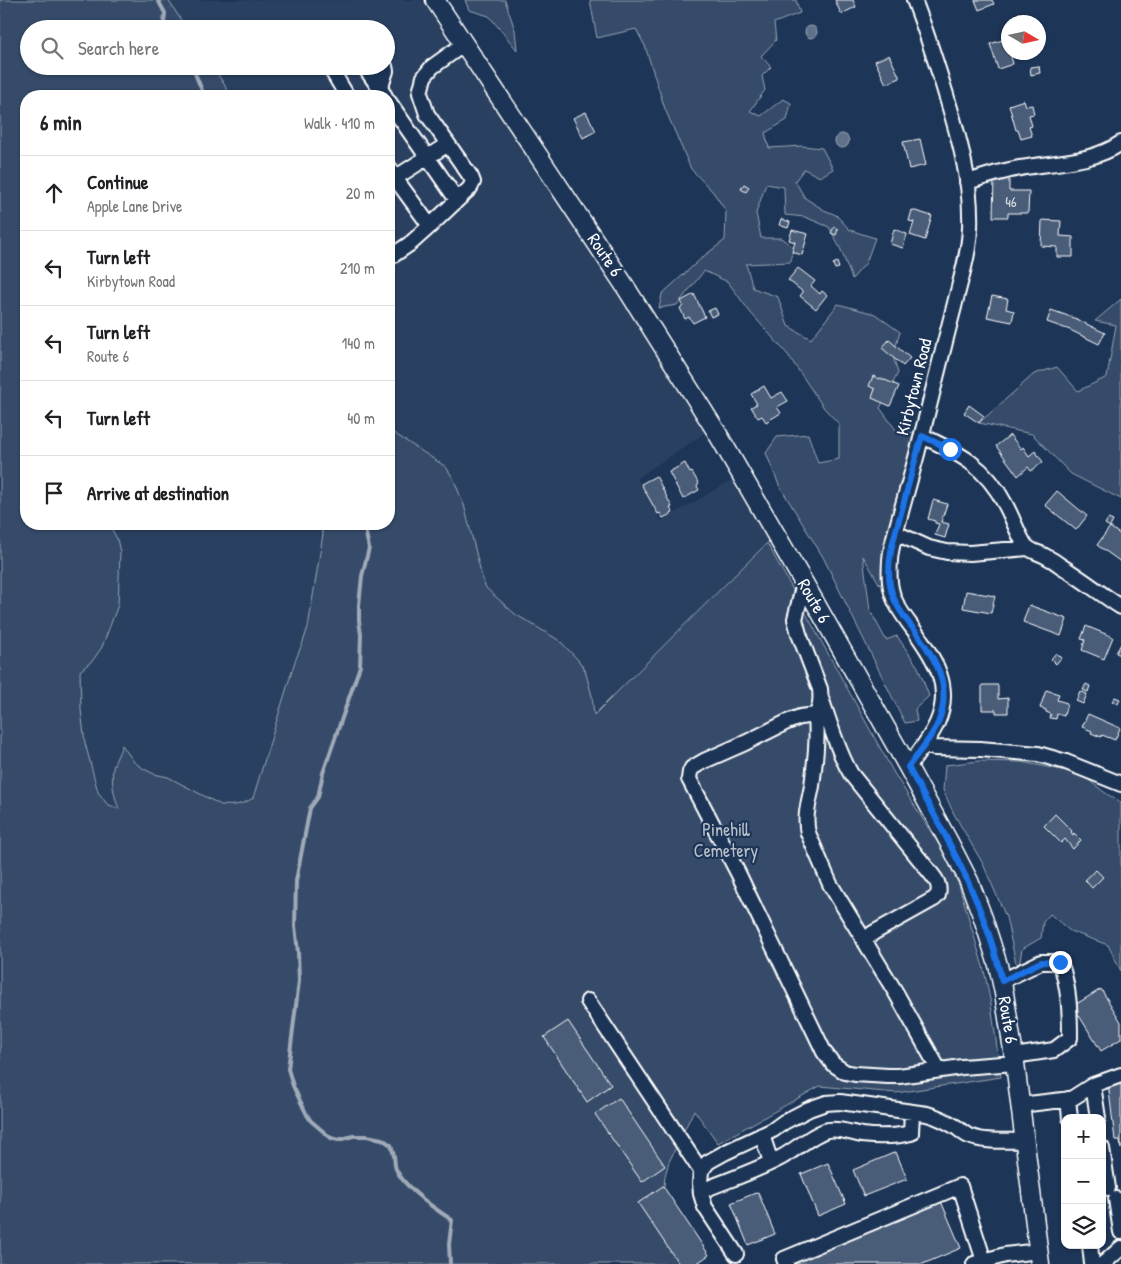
<!DOCTYPE html>
<html lang="en">
<head>
<meta charset="utf-8">
<style>
	body { margin:0; font-family:"Patrick Hand",sans-serif; background:#f2f2f2; color:#202124 }
	.controls { position:absolute; right:15px; bottom:15px; display:grid; overflow:hidden; border-radius:10px; box-shadow:0 1px 4px #0004 }
	.controls button { width:45px; height:45px; display:grid; place-items:center; padding:0; border:0; border-bottom:1px solid #e0e0e0; background:#fff; color:#202124; font:25px sans-serif }
	.compass { position:absolute; left:1001px; top:15px; width:45px; height:45px; border-radius:50%; background:#fff; box-shadow:0 1px 4px #0004; rotate:99deg }
	.stop { position:absolute; width:15px; height:15px; margin:-11px; border:4px solid #1a73e8; border-radius:50%; background:#fff }
	.stop.end { background:#1a73e8; border-color:#fff; box-shadow:0 1px 5px #0008 }
	.list { margin:0; padding:0; list-style:none }
	h2 { display:flex; justify-content:space-between; align-items:center; height:65px; margin:0; padding:0 20px; font-size:21px }
	h2 small { font-size:16px; font-weight:400; color:#757577 }
	.list li { display:grid; grid-template-columns:32px 1fr auto; gap:15px; align-items:center; box-sizing:border-box; height:75px; padding:0 20px; border-top:1px solid #e0e0e0 }
	.list b { display:block; font-size:19px; white-space:nowrap }
	.list p { margin:0; font-size:16px; white-space:nowrap; color:#757577 }
	.list em { font-size:16px; font-style:normal; color:#757577 }
	.icon { flex:none; width:28px; height:28px; fill:none; stroke:currentColor; stroke-width:2; stroke-linecap:round; stroke-linejoin:round }
	.map { position:relative; flex:none; width:1121px; height:1264px; overflow:hidden }
	.search { position:absolute; background:#fff; box-shadow:0 1px 4px #0004; left:20px; top:20px; width:375px; height:55px; display:flex; align-items:center; gap:12px; box-sizing:border-box; padding:0 18px; border-radius:28px; color:#757577; font-size:19px }
	.panel { position:absolute; background:#fff; box-shadow:0 1px 4px #0004; left:20px; top:90px; width:375px; height:440px; border-radius:20px }
	.map>svg:first-child { display:block }
	.built { fill:#2a4161; fill-rule:evenodd }
	.green { fill:#364b69; stroke:#9aa5b4 }
	.water { fill:#617289; stroke:#a0aab8 }
	.lines { fill:none; stroke-linecap:round; stroke-linejoin:round }
	.stream { stroke:#a0aab8; stroke-width:4 }
	.building { fill:#4a5d79; stroke:#fff }
	.minor-casing { stroke:#fff; stroke-width:18 }
	.major-casing { stroke:#fff; stroke-width:21 }
	.minor { stroke:#1d3557; stroke-width:14 }
	.major { stroke:#1d3557; stroke-width:18 }
	.route { stroke:#1a73e8; stroke-width:6 }
	.labels { text-anchor:middle; stroke-width:4.5; stroke-linejoin:round; paint-order:stroke }
	.number-label { font-size:15px; fill:#d2d6de }
	.street-label { font-size:18px; fill:#fff; stroke:#1d3557 }
	.park-label { font-size:18px; fill:#b9c0ca; stroke:#1d3557 }
</style>
</head>
<body>
<div class="map">
<svg width="1121" height="1264" viewBox="0 0 1121 1264">
	<rect width="100%" height="100%" fill="#1d3557"/>
	<filter id="ink" filterUnits="userSpaceOnUse"><feTurbulence type="fractalNoise" baseFrequency=".02" numOctaves="2"/><feDisplacementMap in="SourceGraphic" scale="10" xChannelSelector="R" yChannelSelector="G"/><feConvolveMatrix kernelMatrix="1 2 1 2 8 2 1 2 1" color-interpolation-filters="sRGB"/></filter>
	<g filter="url(#ink)">
		<path class="built" d="M0 0H422L615 290 705 433 637 478 661 521 732 480 768 541 597 713 477 798 39 1264ZM29 29H386V66H29ZM26 96H389V524H26Z"/>
		<path class="green" d="M0 0H168L187 29H29V66H212L224 84 230 96H26V443L20 445 26 449V524H109L117 539 120 552 118 605 102 647 93 660 80 671 81 710 85 743 98 792 107 804 119 809C114 797 111 781 113 768 115 760 120 752 122 745L134 762 144 769 154 774 168 777 221 805C233 806 243 805 253 798L295 661 303 642 308 627 323 534 319 524H389V430L446 467 453 478 464 505 483 581 486 588 515 614 560 641 578 660 585 670 592 696 594 715 767 543 894 773 941 848 959 885 984 970 991 1004 1001 1077 896 1093 820 1086 718 1143 694 1110 669 1162 665 1176 663 1197 700 1264H0Z
			M465 0H505L515 30 517 50 489 16 469 10Z
			M590 0H796L800 13 774 23 776 40 761 56 771 67 762 76 765 90 750 111 761 116 783 99 791 103 787 120 765 133 769 148 802 146 822 148 833 169 820 177 804 169 795 181 805 198 824 210 836 215 850 230 875 238 866 263 852 279 841 250 829 227 805 217 785 215 784 187 766 184 756 213 761 238H781L793 247 791 262 746 264 753 288 778 297 788 326 811 339 838 304 875 314 900 332 893 356 898 373 880 408 896 430 919 434 894 566 880 585 863 556 870 610 886 640 897 636 918 667 929 696 915 709 917 721 905 723 823 557 779 485 766 453 777 437 808 434 818 463 839 459V424L824 408 788 355 750 312 728 282 704 271 677 305 659 308 662 294 704 256 725 240 726 211 713 192 691 169 665 109 645 46 636 29 597 38Z
			M1121 299V499L1071 474 1032 434 979 423 1034 374 1057 367 1078 391 1107 377 1116 325 1095 321Z
			M979 761 1022 762 1081 774 1104 792 1121 803V971L1108 945 1070 931 1050 914 1043 922 1041 938 1022 949 1018 973 1006 917 983 864 954 814 943 790 945 765Z"/>
		<path class="water" d="M805 32a6 6 0 1 1 12 0a6 6 0 1 1-12 0Z
			M835 141a7 7 0 1 1 14 0a7 7 0 1 1-14 0Z"/>
		<g class="lines">
			<path class="stream" d="M158 0 165 13 164 23 166 29
				M192 66 203 93 206 96
				M364 524 369 548 362 576 359 605V620L361 635 360 666 323 773 318 797 310 808 296 881 295 926 298 952 299 981 288 1069 293 1086 307 1115 311 1121 331 1138 338 1140 353 1136H367L382 1139 391 1145C392 1148 393 1152 394 1156 395 1161 394 1167 397 1171 406 1189 435 1209 452 1220L449 1244 450 1264"/>
		</g>
		<path class="building" d="M835 0H853L856 7 841 14Z
			M975 0H992L994 4 979 10Z
			M1006 39 1008 52H1010L1013 64 998 69 990 44Z
			M889 55 900 78 886 84 875 61Z
			M1039 66 1040 73 1031 75 1030 67Z
			M1024 100 1026 106 1032 105 1034 114 1029 115 1032 126 1029 127 1032 136 1021 139 1018 130H1016L1009 105Z
			M586 112 596 131 583 138 573 118Z
			M920 139 926 165 909 169 903 142Z
			M994 178H1009V191H1029L1028 213H1008V217H993Z
			M744 184 749 187 746 192 741 189Z
			M912 210 932 216 925 240 910 235 914 222 909 221Z
			M781 219 790 222 788 228 779 225Z
			M1042 220 1061 221 1060 236 1073 237V257H1057V247L1041 246Z
			M834 227 838 229 836 235 831 233Z
			M894 229 907 234 903 248 890 244Z
			M792 230 808 234 802 255 792 252 795 242 789 240Z
			M837 262 839 268 835 269 833 264Z
			M798 268 815 281 811 286 820 294 822 291 827 295 816 309 800 296 803 292 788 280Z
			M694 294 705 317 693 323 689 317 685 319 680 308 683 306 681 301Z
			M992 296 1008 299 1006 309 1014 311 1012 322 987 317Z
			M715 308 718 314 711 317 708 311Z
			M1051 310 1074 318 1105 333 1099 344 1070 330 1047 322Z
			M889 340 910 358 903 366 882 348Z
			M873 376 879 379 880 378 899 386 890 406 872 398 875 389 869 386Z
			M764 386 771 398 782 392 788 401 777 407 781 413 766 422 762 416 758 418 751 407 757 404 751 394Z
			M969 405 984 416 979 423 964 413Z
			M1010 435 1021 449 1023 447 1029 456 1035 451 1043 462 1031 471 1028 467 1018 476 996 446Z
			M685 463 690 473 692 472 699 484 697 486 699 490 683 499 669 472Z
			M656 476 672 507 670 508 673 513 663 518 660 513 658 514 641 484Z
			M1057 491 1087 516 1076 530 1045 505Z
			M933 500 947 504 941 522 949 524 945 538 935 535 939 524 935 523V521L928 519Z
			M1108 519 1113 521 1110 527 1105 524Z
			M1110 527 1121 535V562L1097 545Z
			M966 591 995 596 991 613 963 608Z
			M1029 605 1067 619 1061 636 1023 622Z
			M1086 626 1113 637 1104 659 1082 650 1085 640 1081 639Z
			M1121 644V655L1116 653Z
			M1056 653 1061 658 1056 664 1051 659Z
			M1086 684 1090 686 1088 692 1083 690Z
			M982 685H998V699L1008 698V713H996V710H982Z
			M1046 690 1059 694 1057 700 1067 703 1064 716 1057 714 1056 719 1050 718 1051 714 1046 712V710L1040 708Z
			M1080 691 1087 694 1083 704 1076 701Z
			M1115 697 1120 699 1118 704 1112 701Z
			M1088 714 1120 728 1115 740 1102 735 1101 737 1091 733 1092 731 1082 727Z
			M1055 814 1072 831 1071 832 1073 835 1074 833 1081 840 1073 849 1065 839 1061 843 1044 826Z
			M1096 870 1103 877 1092 888 1085 880Z
			M1101 989 1121 1022V1039L1101 1051 1073 1006Z
			M568 1021 611 1085 587 1102 544 1037Z
			M1121 1081V1149L1120 1140H1115L1108 1083Z
			M619 1098 665 1166 642 1182 595 1114Z
			M896 1152 907 1179 864 1196 853 1170Z
			M828 1163 846 1204 818 1216 801 1174Z
			M663 1186 709 1255 696 1264H679L638 1203Z
			M758 1192 775 1234 748 1245 731 1203Z
			M940 1199 961 1248 923 1264H795L793 1261Z"/>
		<g class="lines">
			<g class="minor-casing">
				<path id="minor" d="M335 66 334 74 347 96
					M364 66 385 96
					M380 89 386 71 385 66
					M389 102 457 200
					M389 167 395 178 448 144
					M389 179 395 178 430 226
					M967 182C984 177 1002 171 1020 168 1054 162 1092 163 1121 143
					M389 258 411 243 430 226 470 188 473 182 471 177 427 114 420 93 424 77 432 67 464 44
					M922 436C959 453 986 466 1005 504 1012 516 1018 535 1025 545 1031 552 1038 552 1045 556 1051 559 1056 562 1061 566 1082 579 1101 594 1121 607
					M896 533 929 548 947 552 970 553 1028 548
					M804 583 795 619 799 634 820 689C821 698 821 707 816 715L800 717 787 722 745 743 704 761 692 768 690 772 689 779 738 873 824 1052 833 1064 845 1072 855 1074 888 1076H899L962 1067 1015 1063
					M821 698C830 723 837 750 851 774L933 876C938 882 940 887 938 895L934 899 873 933 864 941
					M816 715C818 739 815 762 812 786 809 802 804 817 808 833L830 884 896 993 939 1070
					M924 745 934 748 980 749 1038 754 1066 762 1121 784
					M908 767C918 753 930 739 937 723 953 687 935 659 914 630 908 622 901 613 896 603 889 589 889 575 890 560 891 544 897 528 901 512 908 486 916 460 922 434 933 391 943 349 954 307 960 281 969 255 970 228 972 178 957 131 943 85 934 56 925 28 914 0
					M1002 981 1041 962H1060C1069 986 1070 1012 1070 1038L1054 1050 1014 1056
					M588 1001 701 1171
					M1093 1085 1098 1118
					M1068 1099 1070 1118
					M1020 1105 1071 1099 1093 1085 1121 1075
					M762 1135 771 1162
					M1102 1148 1108 1188
					M701 1191C728 1180 756 1171 782 1157 795 1150 814 1133 828 1130 839 1128 851 1133 862 1135 878 1137 895 1137 911 1133L912 1112
					M1116 1199 1121 1232
					M1090 1245 1092 1264
					M736 1254 705 1207 701 1194 700 1183 701 1171 708 1162 726 1152 773 1130 784 1122 809 1109 826 1103 840 1102 927 1114C938 1117 946 1121 956 1127 960 1130 964 1134 969 1136 986 1143 1007 1140 1024 1141
					M786 1264 784 1259 960 1186 985 1264
					M974 1264 1005 1255 1039 1251
					M1103 1264 1121 1248"/>
			</g>
			<g class="major-casing">
				<path id="major" d="M435 0 623 283 716 431 804 583 908 767 950 844 969 881 983 918 998 965 1004 993 1015 1063 1040 1264"/>
			</g>
			<use href="#minor" class="minor"/>
			<use href="#major" class="major"/>
		</g>
	</g>
	<g class="lines" filter="url(#ink)">
		<path class="route" d="M950 449 922 436C915 460 908 485 902 510 895 534 886 559 890 585 893 603 904 617 915 631 936 659 953 687 938 723 931 739 918 753 908 767 946 836 985 903 1002 981L1041 962H1060"/>
	</g>
	<g class="labels">
		<g class="number-label">
			<text x="1011" y="207">46</text>
		</g>
		<g class="street-label">
			<text transform="translate(605 255) rotate(56)" y="6">Route 6</text>
			<text transform="translate(914 387) rotate(-76)" y="6">Kirbytown Road</text>
			<text transform="translate(814 601) rotate(60)" y="6">Route 6</text>
			<text transform="translate(1008 1020) rotate(81)" y="6">Route 6</text>
		</g>
		<g class="park-label">
			<text x="726" y="836">Pinehill<tspan x="726" dy="21">Cemetery</tspan></text>
		</g>
	</g>
</svg>
<div class="controls">
<button>+</button>
<button>−</button>
<button><svg class="icon" aria-label="layers" viewBox="0 0 24 24"><path d="M12 4l9 5-9 5-9-5zM3 14l9 5 9-5"/></svg></button>
</div>
<svg class="compass" viewBox="-18 -18 36 36"><path d="M0-13l5 13h-10z" fill="#e53935"/><path d="M0 13l5-13h-10z" fill="#757577"/></svg>
<div class="stop" style="left:950px;top:449px"></div>
<div class="stop end" style="left:1060px;top:962px"></div>
<div class="search"><svg class="icon" aria-label="search" viewBox="0 0 24 24"><circle cx="10" cy="10" r="6"/><path d="M15 15l6 6"/></svg>Search here</div>
<section class="panel">
<h2>6 min<small>Walk · 410 m</small></h2>
<ul class="list">
<li><svg class="icon" aria-label="ahead" viewBox="0 0 24 24"><path d="M12 20V5M6 11l6-6 6 6"/></svg><div><b>Continue</b><p>Apple Lane Drive</p></div><em>20 m</em></li>
<li><svg class="icon" aria-label="left" viewBox="0 0 24 24"><path d="M17 20v-9H6M10 6l-5 5 5 5"/></svg><div><b>Turn left</b><p>Kirbytown Road</p></div><em>210 m</em></li>
<li><svg class="icon" aria-label="left" viewBox="0 0 24 24"><path d="M17 20v-9H6M10 6l-5 5 5 5"/></svg><div><b>Turn left</b><p>Route 6</p></div><em>140 m</em></li>
<li><svg class="icon" aria-label="left" viewBox="0 0 24 24"><path d="M17 20v-9H6M10 6l-5 5 5 5"/></svg><div><b>Turn left</b></div><em>40 m</em></li>
<li><svg class="icon" aria-label="arrive" viewBox="0 0 24 24"><path d="M6 21V4h12l-3 4 3 4H6"/></svg><div><b>Arrive at destination</b></div></li>
</ul>
</section>
</div>
</body>
</html>
